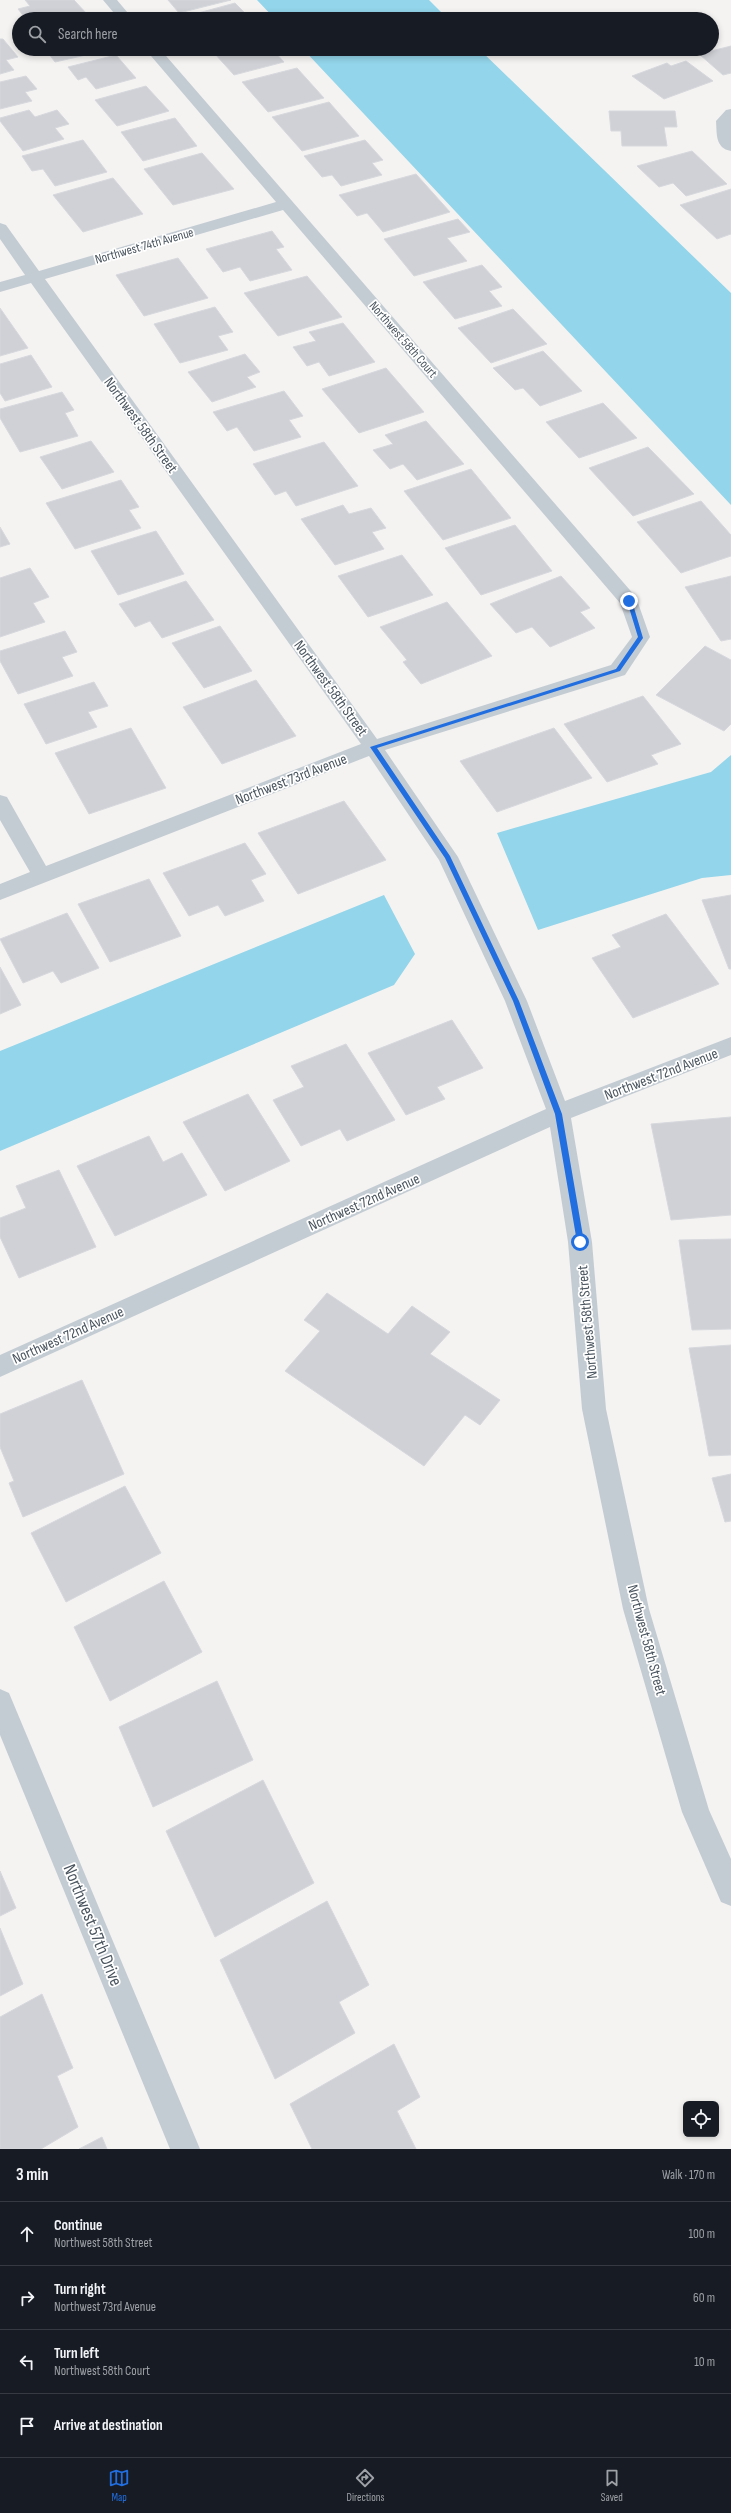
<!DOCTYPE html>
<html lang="en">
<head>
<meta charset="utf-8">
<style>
	body { margin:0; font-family:"Sofia Sans Condensed",sans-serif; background:#242831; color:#f1f3f6 }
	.controls { position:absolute; right:12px; bottom:12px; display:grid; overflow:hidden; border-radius:6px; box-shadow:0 2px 6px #0003 }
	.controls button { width:36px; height:36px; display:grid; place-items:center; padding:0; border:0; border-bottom:1px solid #363941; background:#171b24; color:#f1f3f6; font:20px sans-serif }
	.stop { position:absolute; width:12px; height:12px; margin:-9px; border:3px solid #216ee0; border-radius:50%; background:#fff }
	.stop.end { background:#216ee0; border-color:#fff; box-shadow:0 1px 4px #0008 }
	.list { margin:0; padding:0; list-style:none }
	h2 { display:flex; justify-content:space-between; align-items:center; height:52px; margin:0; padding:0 16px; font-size:17px }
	h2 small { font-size:13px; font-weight:400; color:#9ea1a6 }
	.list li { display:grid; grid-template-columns:26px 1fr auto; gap:12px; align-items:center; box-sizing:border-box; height:64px; padding:0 16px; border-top:1px solid #363941 }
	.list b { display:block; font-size:15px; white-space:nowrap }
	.list p { margin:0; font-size:13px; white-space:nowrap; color:#9ea1a6 }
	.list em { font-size:13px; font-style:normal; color:#9ea1a6 }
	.icon { flex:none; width:22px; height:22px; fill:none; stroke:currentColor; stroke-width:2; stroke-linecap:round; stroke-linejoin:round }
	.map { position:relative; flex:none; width:731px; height:2149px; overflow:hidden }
	.search { position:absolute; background:#171b24; box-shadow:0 2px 6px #0003; left:12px; right:12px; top:12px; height:44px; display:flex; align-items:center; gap:10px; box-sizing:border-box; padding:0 14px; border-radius:22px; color:#9ea1a6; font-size:15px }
	.sheet { height:308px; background:#171b24 }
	nav { display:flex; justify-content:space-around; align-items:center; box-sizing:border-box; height:56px; border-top:1px solid #363941; background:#171b24; font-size:11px; color:#9ea1a6 }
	nav a { display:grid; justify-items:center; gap:2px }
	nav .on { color:#216ee0 }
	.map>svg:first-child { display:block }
	.water { fill:#93d5ea }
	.building { fill:#cfd1d6; stroke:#d7d8dd }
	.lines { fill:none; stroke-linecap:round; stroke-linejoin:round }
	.minor { fill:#c4ccd3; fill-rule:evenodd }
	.route { fill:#216ee0 }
	.labels { text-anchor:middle; stroke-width:3.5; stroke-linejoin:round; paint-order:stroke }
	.far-street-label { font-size:13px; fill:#4a555f; stroke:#fff }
	.street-label { font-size:15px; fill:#4a555f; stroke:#fff }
	.near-street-label { font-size:18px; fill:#4a555f; stroke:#fff }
</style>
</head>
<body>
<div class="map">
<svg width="731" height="2149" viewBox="0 0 731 2149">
	<rect width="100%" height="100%" fill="#f4f3f2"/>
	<path class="water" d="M257 0H429L448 19H275Z
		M303 49H479L731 293V505Z
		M731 755V875L702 878 538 930 497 833 711 772Z
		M384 895 415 954 394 985 0 1151V1051Z"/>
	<path class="building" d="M25 0H74L87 14 70 19H26L18 9 30 6Z
		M168 0H231L179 13Z
		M235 3 251 19 180 18Z
		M0 39H3L18 57 6 60 14 70 0 74Z
		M731 46V73L723 75 699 54Z
		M45 49H107L108 50 55 62Z
		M234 49H272L284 62 234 75 215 54Z
		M116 55 136 78 96 89 86 77 78 80 68 67Z
		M686 61 713 81 664 99 632 76 667 63 671 66Z
		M297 68 324 98 268 112 242 82Z
		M26 76 37 89 25 92 32 101 0 109V82Z
		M146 86 169 111 117 126 95 100Z
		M329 102 359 136 302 151 272 117Z
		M29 110 35 117 57 110 69 124 55 128 64 139 23 151 0 121V118Z
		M609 111H675L677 127H664L667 146H622L621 131H611Z
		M175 118 197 146 143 161 121 132Z
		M83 140 107 172 55 186 43 169 32 171 22 156Z
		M365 140 383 160 372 163 382 175 341 186 332 175 322 177 304 156Z
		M692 151 727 184 686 196 673 183 659 187 637 166Z
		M202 153 234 189 173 205 144 169Z
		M416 174 450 212 383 232 367 213 357 216 339 195Z
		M113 178 143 214 83 232 53 195Z
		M731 189V234L717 239 680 205Z
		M458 219 470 232 447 238 467 261 414 276 384 239Z
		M272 231 284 247 276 249 292 270 250 281 240 267 223 272 206 249Z
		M178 258 208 298 144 316 116 275Z
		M482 265 502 287 489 291 502 306 455 319 423 282Z
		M307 276 342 317 278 336 244 293Z
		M215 307 233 332 218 336 228 350 180 363 154 324Z
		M0 308 28 348 0 356Z
		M513 309 547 344 491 363 458 328Z
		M343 323 375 362 329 376 319 362 307 366 293 347 316 341 309 332Z
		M543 351 582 391 540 406 523 388 515 390 493 368Z
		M245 354 260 372 247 377 256 387 212 402 188 372Z
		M31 355 52 387 5 401 0 393V364Z
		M386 368 424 412 359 433 322 389Z
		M284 391 303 416 289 420 301 437 254 451 237 427 227 431 213 412Z
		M62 392 74 410 65 413 78 436 20 452 0 418V409Z
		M603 403 637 438 579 458 546 422Z
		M426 421 464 464 417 480 403 464 390 469 373 450 393 444 385 435Z
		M91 441 114 472 62 489 40 457Z
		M324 442 358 486 296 506 286 491 275 495 253 464Z
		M648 447 694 494 633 516 589 468Z
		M471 469 511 518 443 540 404 491Z
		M121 480 139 507 129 510 141 528 75 549 46 503Z
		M701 501 731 535V556L681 573 637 522Z
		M343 505 349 514 371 508 386 528 372 532 384 549 335 565 301 519Z
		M515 525 552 571 481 595 445 548Z
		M0 527 10 544 0 547Z
		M156 531 184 574 118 595 91 551Z
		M402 555 433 595 368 617 338 576Z
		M30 568 49 597 33 603 45 622 0 637V578Z
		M561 576 590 608 580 612 595 628 550 647 532 627 516 633 490 604Z
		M731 576V639L721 641 685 587Z
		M186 581 214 620 162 638 150 621 135 627 119 604Z
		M447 602 492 656 421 684 403 662 407 660 380 627Z
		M220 626 252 671 204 688 172 643Z
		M65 631 77 652 62 657 73 676 18 694 0 661V651Z
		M705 646 731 660V724L724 731 656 695Z
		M256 680 296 736 222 764 183 707Z
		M94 682 108 706 88 712 97 727 46 744 24 704Z
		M643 696 681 744 651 755 658 764 607 782 564 724Z
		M131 728 166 788 89 814 55 753Z
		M554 728 592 778 497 812 460 761Z
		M344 801 386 860 298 894 258 833Z
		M245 843 266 874 251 880 264 901 225 916 218 905 189 916 163 873Z
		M149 879 181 936 110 962 78 904Z
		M731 895V969H729L702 900Z
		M67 913 99 968 61 983 53 971 23 983 0 939Z
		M666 914 719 984 633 1018 592 958 621 947 612 935Z
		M0 967 21 1005 0 1014Z
		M452 1020 483 1068 437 1087 445 1099 406 1115 368 1053Z
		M346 1044 395 1120 347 1141 340 1129 301 1146 273 1100 304 1087 291 1066Z
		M248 1094 290 1161 225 1191 183 1122Z
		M731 1117V1215L671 1220 651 1124Z
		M149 1136 163 1162 182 1153 207 1195 115 1236 77 1166Z
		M59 1170 96 1247 19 1278 0 1237V1218L26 1208 16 1186Z
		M731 1239V1329L692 1330 679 1240Z
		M327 1293 388 1334 412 1306 450 1332 430 1354 500 1400 480 1425 465 1415 424 1466 285 1371 320 1331 304 1320Z
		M731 1345V1455L709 1456 689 1348Z
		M82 1380 124 1474 23 1517 9 1483 14 1481 0 1447V1414Z
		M731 1474V1521L725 1522 712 1478Z
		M125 1486 161 1553 66 1602 31 1533Z
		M164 1581 202 1652 110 1701 74 1627Z
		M217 1681 253 1760 153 1807 119 1727Z
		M263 1780 314 1883 215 1937 166 1831Z
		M0 1871 16 1908 0 1916Z
		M327 1901 369 1985 339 2002 355 2033 275 2079 220 1960Z
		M0 1928 23 1984 0 1996Z
		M42 1994 73 2068 57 2076 78 2127 41 2149H0V2017Z
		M394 2044 420 2097 397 2111 416 2149H312L290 2104Z
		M102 2137 107 2149H79Z"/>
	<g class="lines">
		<path class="minor" d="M103 0H117L133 19H119Z
			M145 49H160L636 597 650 637 625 675 385 750 458 857 527 1001 565 1101 731 1037V1055L571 1118 592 1242 606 1409 649 1609 709 1810 731 1859V1906L721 1902 682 1812 623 1609 582 1409 568 1242 550 1127 0 1377V1355L546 1109 505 1001 439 860 369 756 0 900V884L30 872 0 820V795L7 797 46 866 361 744 31 283 0 292V282L25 275 0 239V223L6 225 39 271 276 202ZM283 210 620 603 632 637 611 665 377 739 45 279Z
			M731 109V151C715 148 717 134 716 121L726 110Z
			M0 1689 9 1693 200 2149H170L0 1735Z"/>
	</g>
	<path class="route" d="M629 599 632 601 643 638 620 671 377 748 450 856 519 1001 562 1114 584 1242 580 1245 577 1242 555 1114 513 1001 445 858 370 747 616 669 638 637 627 601Z"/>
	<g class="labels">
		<g class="far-street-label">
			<text transform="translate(144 245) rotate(-16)" y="5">Northwest 74th Avenue</text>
			<text transform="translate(404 339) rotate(49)" y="5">Northwest 58th Court</text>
		</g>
		<g class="street-label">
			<text transform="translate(141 425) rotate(54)" y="5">Northwest 58th Street</text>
			<text transform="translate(331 688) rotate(54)" y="5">Northwest 58th Street</text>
			<text transform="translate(291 779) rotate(-21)" y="5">Northwest 73rd Avenue</text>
			<text transform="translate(661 1074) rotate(-21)" y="5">Northwest 72nd Avenue</text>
			<text transform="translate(364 1202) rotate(-24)" y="5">Northwest 72nd Avenue</text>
			<text transform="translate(587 1322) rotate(-95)" y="5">Northwest 58th Street</text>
			<text transform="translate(68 1335) rotate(-24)" y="5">Northwest 72nd Avenue</text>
			<text transform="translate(647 1640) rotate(75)" y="5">Northwest 58th Street</text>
		</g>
		<g class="near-street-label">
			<text transform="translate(93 1925) rotate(68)" y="6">Northwest 57th Drive</text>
		</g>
	</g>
</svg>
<div class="controls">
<button><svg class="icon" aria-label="locate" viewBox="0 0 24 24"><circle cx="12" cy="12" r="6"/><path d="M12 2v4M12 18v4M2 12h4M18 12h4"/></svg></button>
</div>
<div class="stop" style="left:580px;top:1242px"></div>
<div class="stop end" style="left:629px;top:601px"></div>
<div class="search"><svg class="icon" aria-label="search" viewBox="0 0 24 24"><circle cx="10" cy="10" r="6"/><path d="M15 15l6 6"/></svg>Search here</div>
</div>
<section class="sheet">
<h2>3 min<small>Walk · 170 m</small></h2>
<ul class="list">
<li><svg class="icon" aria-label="ahead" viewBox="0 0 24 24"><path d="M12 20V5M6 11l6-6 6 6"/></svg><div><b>Continue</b><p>Northwest 58th Street</p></div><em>100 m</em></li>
<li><svg class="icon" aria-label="right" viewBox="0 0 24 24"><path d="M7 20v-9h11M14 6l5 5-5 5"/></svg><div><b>Turn right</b><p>Northwest 73rd Avenue</p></div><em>60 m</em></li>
<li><svg class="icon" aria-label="left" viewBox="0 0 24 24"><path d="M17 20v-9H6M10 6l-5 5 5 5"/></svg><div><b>Turn left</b><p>Northwest 58th Court</p></div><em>10 m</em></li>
<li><svg class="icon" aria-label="arrive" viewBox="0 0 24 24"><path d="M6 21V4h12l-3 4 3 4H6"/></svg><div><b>Arrive at destination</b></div></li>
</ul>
</section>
<nav>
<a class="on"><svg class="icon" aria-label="map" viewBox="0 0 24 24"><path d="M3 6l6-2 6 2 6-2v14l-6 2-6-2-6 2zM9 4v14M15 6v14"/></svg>Map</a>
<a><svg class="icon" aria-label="directions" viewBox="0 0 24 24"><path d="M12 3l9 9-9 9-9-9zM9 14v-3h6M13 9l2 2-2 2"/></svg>Directions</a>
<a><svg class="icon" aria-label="saved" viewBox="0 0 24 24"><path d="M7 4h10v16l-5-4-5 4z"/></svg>Saved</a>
</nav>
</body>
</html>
